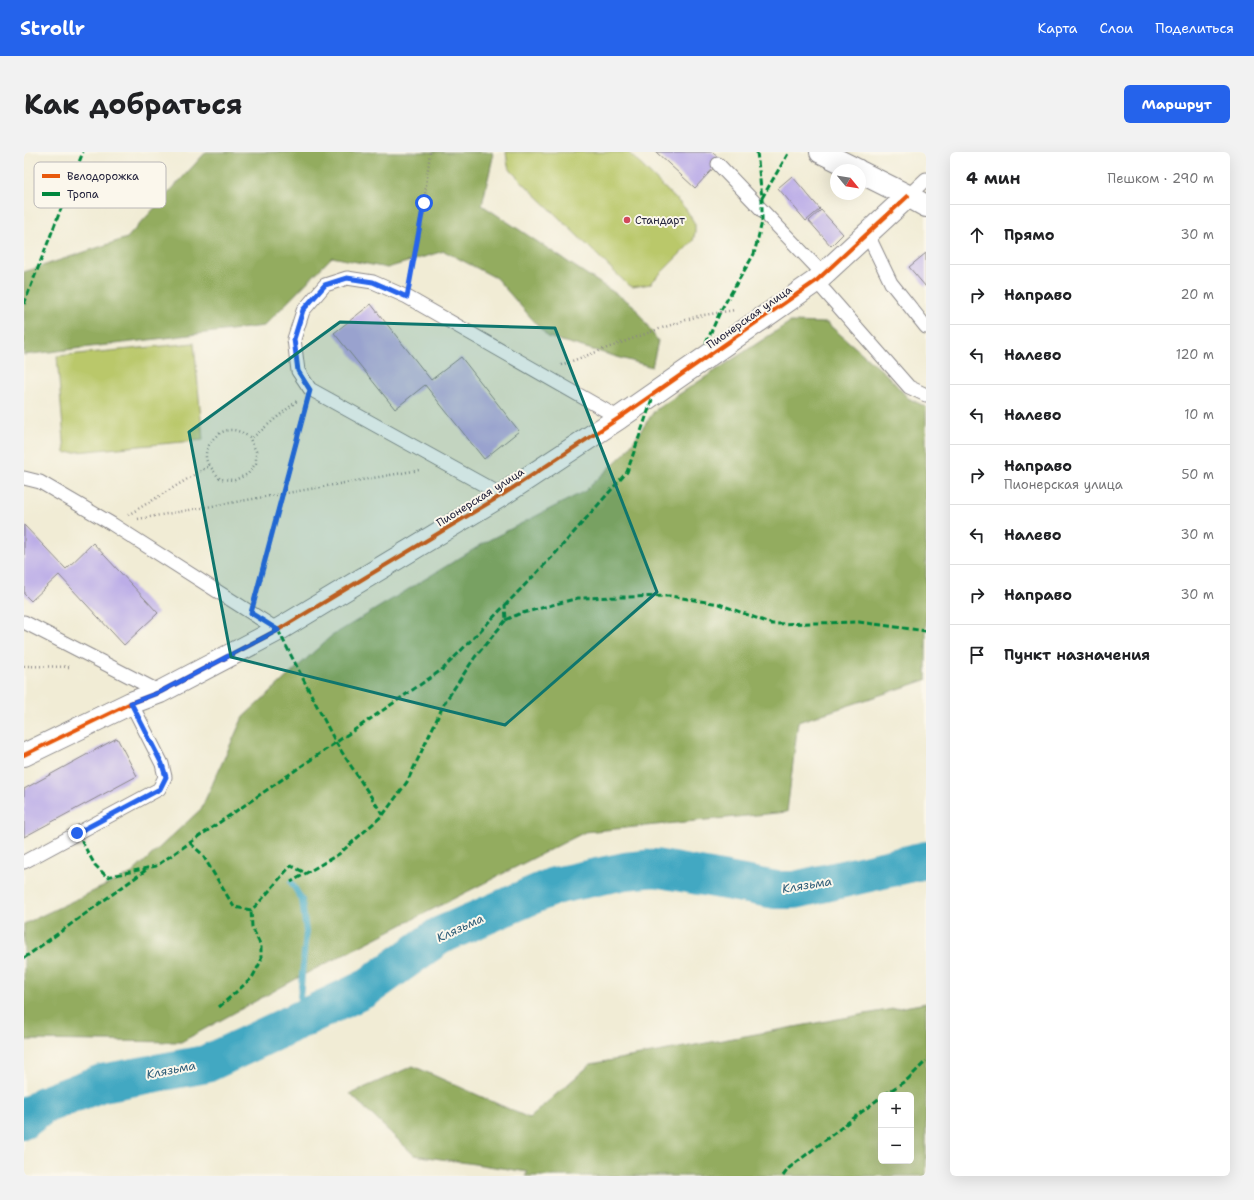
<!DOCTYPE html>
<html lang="ru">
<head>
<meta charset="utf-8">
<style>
	body { margin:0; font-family:"Shantell Sans",sans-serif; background:#f2f2f2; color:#202124 }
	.controls { position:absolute; right:12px; bottom:12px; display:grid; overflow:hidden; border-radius:6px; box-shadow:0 4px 16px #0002 }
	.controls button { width:36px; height:36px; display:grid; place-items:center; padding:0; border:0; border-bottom:1px solid #e0e0e0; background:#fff; color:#202124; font:20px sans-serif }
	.compass { position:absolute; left:806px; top:12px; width:36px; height:36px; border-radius:50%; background:#fff; box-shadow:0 4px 16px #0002; rotate:120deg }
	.stop { position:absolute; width:12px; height:12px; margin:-9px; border:3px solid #2563eb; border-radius:50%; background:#fff }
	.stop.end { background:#2563eb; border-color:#fff; box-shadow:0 1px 4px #0008 }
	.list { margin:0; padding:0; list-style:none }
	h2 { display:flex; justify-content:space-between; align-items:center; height:52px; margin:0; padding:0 16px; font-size:17px }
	h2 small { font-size:13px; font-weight:400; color:#757577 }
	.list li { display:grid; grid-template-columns:26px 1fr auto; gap:12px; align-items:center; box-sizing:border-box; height:60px; padding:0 16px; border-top:1px solid #e0e0e0 }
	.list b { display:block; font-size:15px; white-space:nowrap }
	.list p { margin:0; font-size:13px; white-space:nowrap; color:#757577 }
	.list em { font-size:13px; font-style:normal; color:#757577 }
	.icon { flex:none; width:22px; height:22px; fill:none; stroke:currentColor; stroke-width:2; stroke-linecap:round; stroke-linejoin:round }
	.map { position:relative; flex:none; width:902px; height:1024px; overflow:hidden; border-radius:6px }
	header { display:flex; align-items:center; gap:24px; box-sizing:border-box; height:56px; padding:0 20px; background:#2563eb; color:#fff }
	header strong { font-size:19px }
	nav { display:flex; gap:22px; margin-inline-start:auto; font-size:14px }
	.intro { display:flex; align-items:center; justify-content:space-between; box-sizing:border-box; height:96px; padding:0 24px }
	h1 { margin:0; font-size:28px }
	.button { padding:10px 18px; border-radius:6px; background:#2563eb; color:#fff; font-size:14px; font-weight:700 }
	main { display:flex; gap:24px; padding:0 24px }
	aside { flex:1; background:#fff; border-radius:6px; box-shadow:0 4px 16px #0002 }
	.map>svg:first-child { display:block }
	.green { fill:#bac86a; stroke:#6e7552 }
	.forest { fill:#93ac5e; stroke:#5a674c; fill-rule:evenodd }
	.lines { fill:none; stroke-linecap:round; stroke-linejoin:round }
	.stream { stroke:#42a8c2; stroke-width:6 }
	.river { stroke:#42a8c2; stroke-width:38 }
	.building { fill:#bcade7 }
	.service-casing { stroke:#8a8788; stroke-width:15 }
	.minor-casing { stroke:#8a8788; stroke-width:24 }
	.tertiary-casing { stroke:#8a8788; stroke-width:24 }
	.path { stroke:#8a8788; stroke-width:2.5; stroke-dasharray:1 3; stroke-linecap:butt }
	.service { stroke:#fff; stroke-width:13 }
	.minor { stroke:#fff; stroke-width:22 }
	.tertiary { stroke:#fff; stroke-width:22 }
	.quiet { stroke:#00873e; stroke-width:3; stroke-dasharray:6 3; stroke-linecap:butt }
	.cycleway-casing { stroke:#fbf7ec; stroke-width:6 }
	.cycleway { stroke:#e8590c; stroke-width:4 }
	.route { stroke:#2563eb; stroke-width:5 }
	.marked { fill:#0f766e; fill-opacity:0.2; stroke:#0f766e; stroke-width:3; stroke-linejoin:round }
	.poi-dot { fill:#d1495b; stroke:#fbf7ec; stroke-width:1.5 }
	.labels { text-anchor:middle; stroke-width:4; stroke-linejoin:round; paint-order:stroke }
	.poi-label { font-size:11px; fill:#22223b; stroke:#fbf7ec; text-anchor:start }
	.street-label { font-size:11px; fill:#22223b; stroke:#fbf7ec }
	.water-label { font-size:12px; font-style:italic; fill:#305e78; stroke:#fbf7ec }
	.key { fill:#fbf7ec; stroke:#bab7b7; stroke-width:1 }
	.key-label { font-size:11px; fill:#22223b }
</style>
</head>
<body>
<header>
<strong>Strollr</strong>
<nav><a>Карта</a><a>Слои</a><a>Поделиться</a></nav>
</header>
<div class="intro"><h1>Как добраться</h1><a class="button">Маршрут</a></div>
<main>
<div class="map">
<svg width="902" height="1024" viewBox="0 0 902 1024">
	<rect width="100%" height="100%" fill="#fbf7ec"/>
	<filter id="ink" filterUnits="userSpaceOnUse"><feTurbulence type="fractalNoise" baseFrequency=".025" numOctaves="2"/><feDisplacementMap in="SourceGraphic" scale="8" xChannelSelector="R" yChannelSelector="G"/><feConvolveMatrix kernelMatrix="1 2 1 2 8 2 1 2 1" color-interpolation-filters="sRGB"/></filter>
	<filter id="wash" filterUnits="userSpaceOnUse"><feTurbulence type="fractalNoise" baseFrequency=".012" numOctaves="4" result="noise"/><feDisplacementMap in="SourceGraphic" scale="16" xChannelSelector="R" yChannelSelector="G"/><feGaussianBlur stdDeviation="0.9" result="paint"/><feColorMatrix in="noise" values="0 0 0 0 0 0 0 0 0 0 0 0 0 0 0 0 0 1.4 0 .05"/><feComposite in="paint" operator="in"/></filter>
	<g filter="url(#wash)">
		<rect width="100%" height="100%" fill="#f1ecd5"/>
		<path class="green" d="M482 0H604L662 57 671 72V80L669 89 626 132 609 135 603 132 488 20 484 14Z
			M170 191 179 288 41 301 33 204Z"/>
		<path class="forest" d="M182 0H468L469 5 458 53 609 153 634 189 628 215 524 185 472 126 420 99 363 116 308 105 240 174 0 203V120L103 86Z
			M766 170 803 171 862 222 884 246 902 255V528L774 570 763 660 561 680 281 822 157 890 0 888V772L108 721 177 657 219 565 306 485 465 388 561 339 602 300 631 258Z
			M902 851V1024H501L504 1020 390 1003 326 942 389 914 505 966 567 912ZM857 943H887V1009H857Z"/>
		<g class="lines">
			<path class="stream" d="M267 730 278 748 282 780 274 868"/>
			<path class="river" d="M0 968 20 953 78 931 182 912 341 837 415 784 530 734 601 719 631 716 752 738H771L902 708"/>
		</g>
		<g id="blocks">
			<path class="building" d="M632 0H688L697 8 671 36Z
				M768 24 796 57 782 69 754 36Z
				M797 58 819 82 807 94 785 69Z
				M902 101V135L885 115Z
				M347 152 407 228 437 205 495 279 460 307 401 233 371 257 310 181Z
				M0 373 42 417 69 391 134 461 100 493 35 423 7 449 0 442Z
				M93 586 113 624 0 685V637Z"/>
		</g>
	</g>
	<g filter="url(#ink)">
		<use href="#blocks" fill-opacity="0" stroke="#8a8788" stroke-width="1"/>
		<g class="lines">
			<g class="service-casing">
				<path id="service" d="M694 12 800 123
					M884 44 902 27
					M844 83 867 131 902 175
					M792 129 885 235 902 243
					M0 326 16 330 88 372 254 478
					M478 343 286 237 274 219 270 187 279 159 301 133 323 126 349 130 383 145 595 266
					M0 470 136 540
					M0 710 135 637 141 625 138 612 107 551"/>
			</g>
			<g class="minor-casing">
				<path id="minor" d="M0 603 107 551 136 540 254 478 478 343 595 266 792 129 884 44 902 54"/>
			</g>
			<g class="tertiary-casing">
				<path id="tertiary" d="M797 0 833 18
					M836 20 884 44"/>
			</g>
			<path class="path" d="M386 128 400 51 406 0
				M537 213 632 178 674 164 711 158
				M185 313 196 327 211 328 224 322 232 311V299L225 285
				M104 363 185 314C184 311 182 308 182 305 181 292 195 277 208 278 215 278 222 283 228 286L274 248
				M114 367 395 318
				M232 444 282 253
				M0 514 47 515"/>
			<use href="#service" class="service"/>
			<use href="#minor" class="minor"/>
			<use href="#tertiary" class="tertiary"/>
			<path class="quiet" d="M738 46 765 0
				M0 152 59 0
				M682 191 697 158 730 102 738 70V46L733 0
				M482 468 495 462 554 446 646 444 695 452 748 472 835 470 902 479
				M254 478 312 591 359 663 315 702 267 730
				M359 663 383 630 421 550 451 505 482 468 481 453
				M53 681 71 713 83 725 132 714 419 517 530 403 603 320 630 242
				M166 691 178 702 210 755 227 758C242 745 253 728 267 714L282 721
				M0 806 122 718
				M195 855 228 826 237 809V794L228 775 227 758
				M860 943 884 927 902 909
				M759 1024 765 1016 857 945"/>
			<g class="cycleway-casing">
				<path id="cycleway" d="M0 603 107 551 136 540 254 478 478 343 595 266 792 129 884 44"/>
			</g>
			<use href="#cycleway" class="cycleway"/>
		</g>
	</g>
	<g class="lines" filter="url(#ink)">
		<path class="route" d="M53 681 136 637 142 625 138 612 107 551 136 540 254 478 227 461 286 238 274 219 270 187 279 158 301 133 323 126 349 130 383 145 400 51"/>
	</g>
	<path class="marked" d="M316 170 531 176 633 440 481 573 207 505 165 280Z"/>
	<circle class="poi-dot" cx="603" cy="68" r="4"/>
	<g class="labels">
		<g class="poi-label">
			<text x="611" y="72">Стандарт</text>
		</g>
		<g class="street-label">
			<text transform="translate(725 165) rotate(-35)" y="4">Пионерская улица</text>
			<text transform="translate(456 345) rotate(-32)" y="4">Пионерская улица</text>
		</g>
		<g class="water-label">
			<text transform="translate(783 733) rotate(-9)" y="4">Клязьма</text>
			<text transform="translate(436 776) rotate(-25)" y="4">Клязьма</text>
			<text transform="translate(147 918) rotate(-11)" y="4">Клязьма</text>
		</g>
	</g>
	<rect x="10" y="10" width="132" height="46" rx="6" class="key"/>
	<rect x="18" y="22" width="18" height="4" fill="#e8590c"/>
	<rect x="18" y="40" width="18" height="4" fill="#00873e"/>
	<g class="key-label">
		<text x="43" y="28">Велодорожка</text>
		<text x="43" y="46">Тропа</text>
	</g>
</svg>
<div class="controls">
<button>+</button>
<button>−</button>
</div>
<svg class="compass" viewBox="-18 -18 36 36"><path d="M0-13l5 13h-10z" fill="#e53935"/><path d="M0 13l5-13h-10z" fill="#757577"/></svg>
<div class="stop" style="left:400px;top:51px"></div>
<div class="stop end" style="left:53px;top:681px"></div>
</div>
<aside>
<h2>4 мин<small>Пешком · 290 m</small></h2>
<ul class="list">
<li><svg class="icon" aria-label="ahead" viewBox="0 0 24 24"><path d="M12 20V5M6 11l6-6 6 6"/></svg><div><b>Прямо</b></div><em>30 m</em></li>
<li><svg class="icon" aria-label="right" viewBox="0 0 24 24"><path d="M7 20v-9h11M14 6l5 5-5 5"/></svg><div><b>Направо</b></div><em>20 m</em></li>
<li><svg class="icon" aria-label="left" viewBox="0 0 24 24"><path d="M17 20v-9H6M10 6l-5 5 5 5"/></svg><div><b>Налево</b></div><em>120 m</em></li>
<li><svg class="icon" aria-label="left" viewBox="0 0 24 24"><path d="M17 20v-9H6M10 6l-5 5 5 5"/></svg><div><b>Налево</b></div><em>10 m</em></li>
<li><svg class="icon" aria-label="right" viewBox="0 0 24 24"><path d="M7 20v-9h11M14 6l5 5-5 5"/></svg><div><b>Направо</b><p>Пионерская улица</p></div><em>50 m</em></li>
<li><svg class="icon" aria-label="left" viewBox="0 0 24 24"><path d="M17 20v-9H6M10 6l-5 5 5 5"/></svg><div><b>Налево</b></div><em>30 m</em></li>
<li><svg class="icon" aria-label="right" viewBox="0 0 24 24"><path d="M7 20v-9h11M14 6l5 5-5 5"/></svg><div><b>Направо</b></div><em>30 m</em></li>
<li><svg class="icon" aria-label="arrive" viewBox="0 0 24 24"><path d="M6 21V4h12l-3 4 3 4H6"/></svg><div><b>Пункт назначения</b></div></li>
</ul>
</aside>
</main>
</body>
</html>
